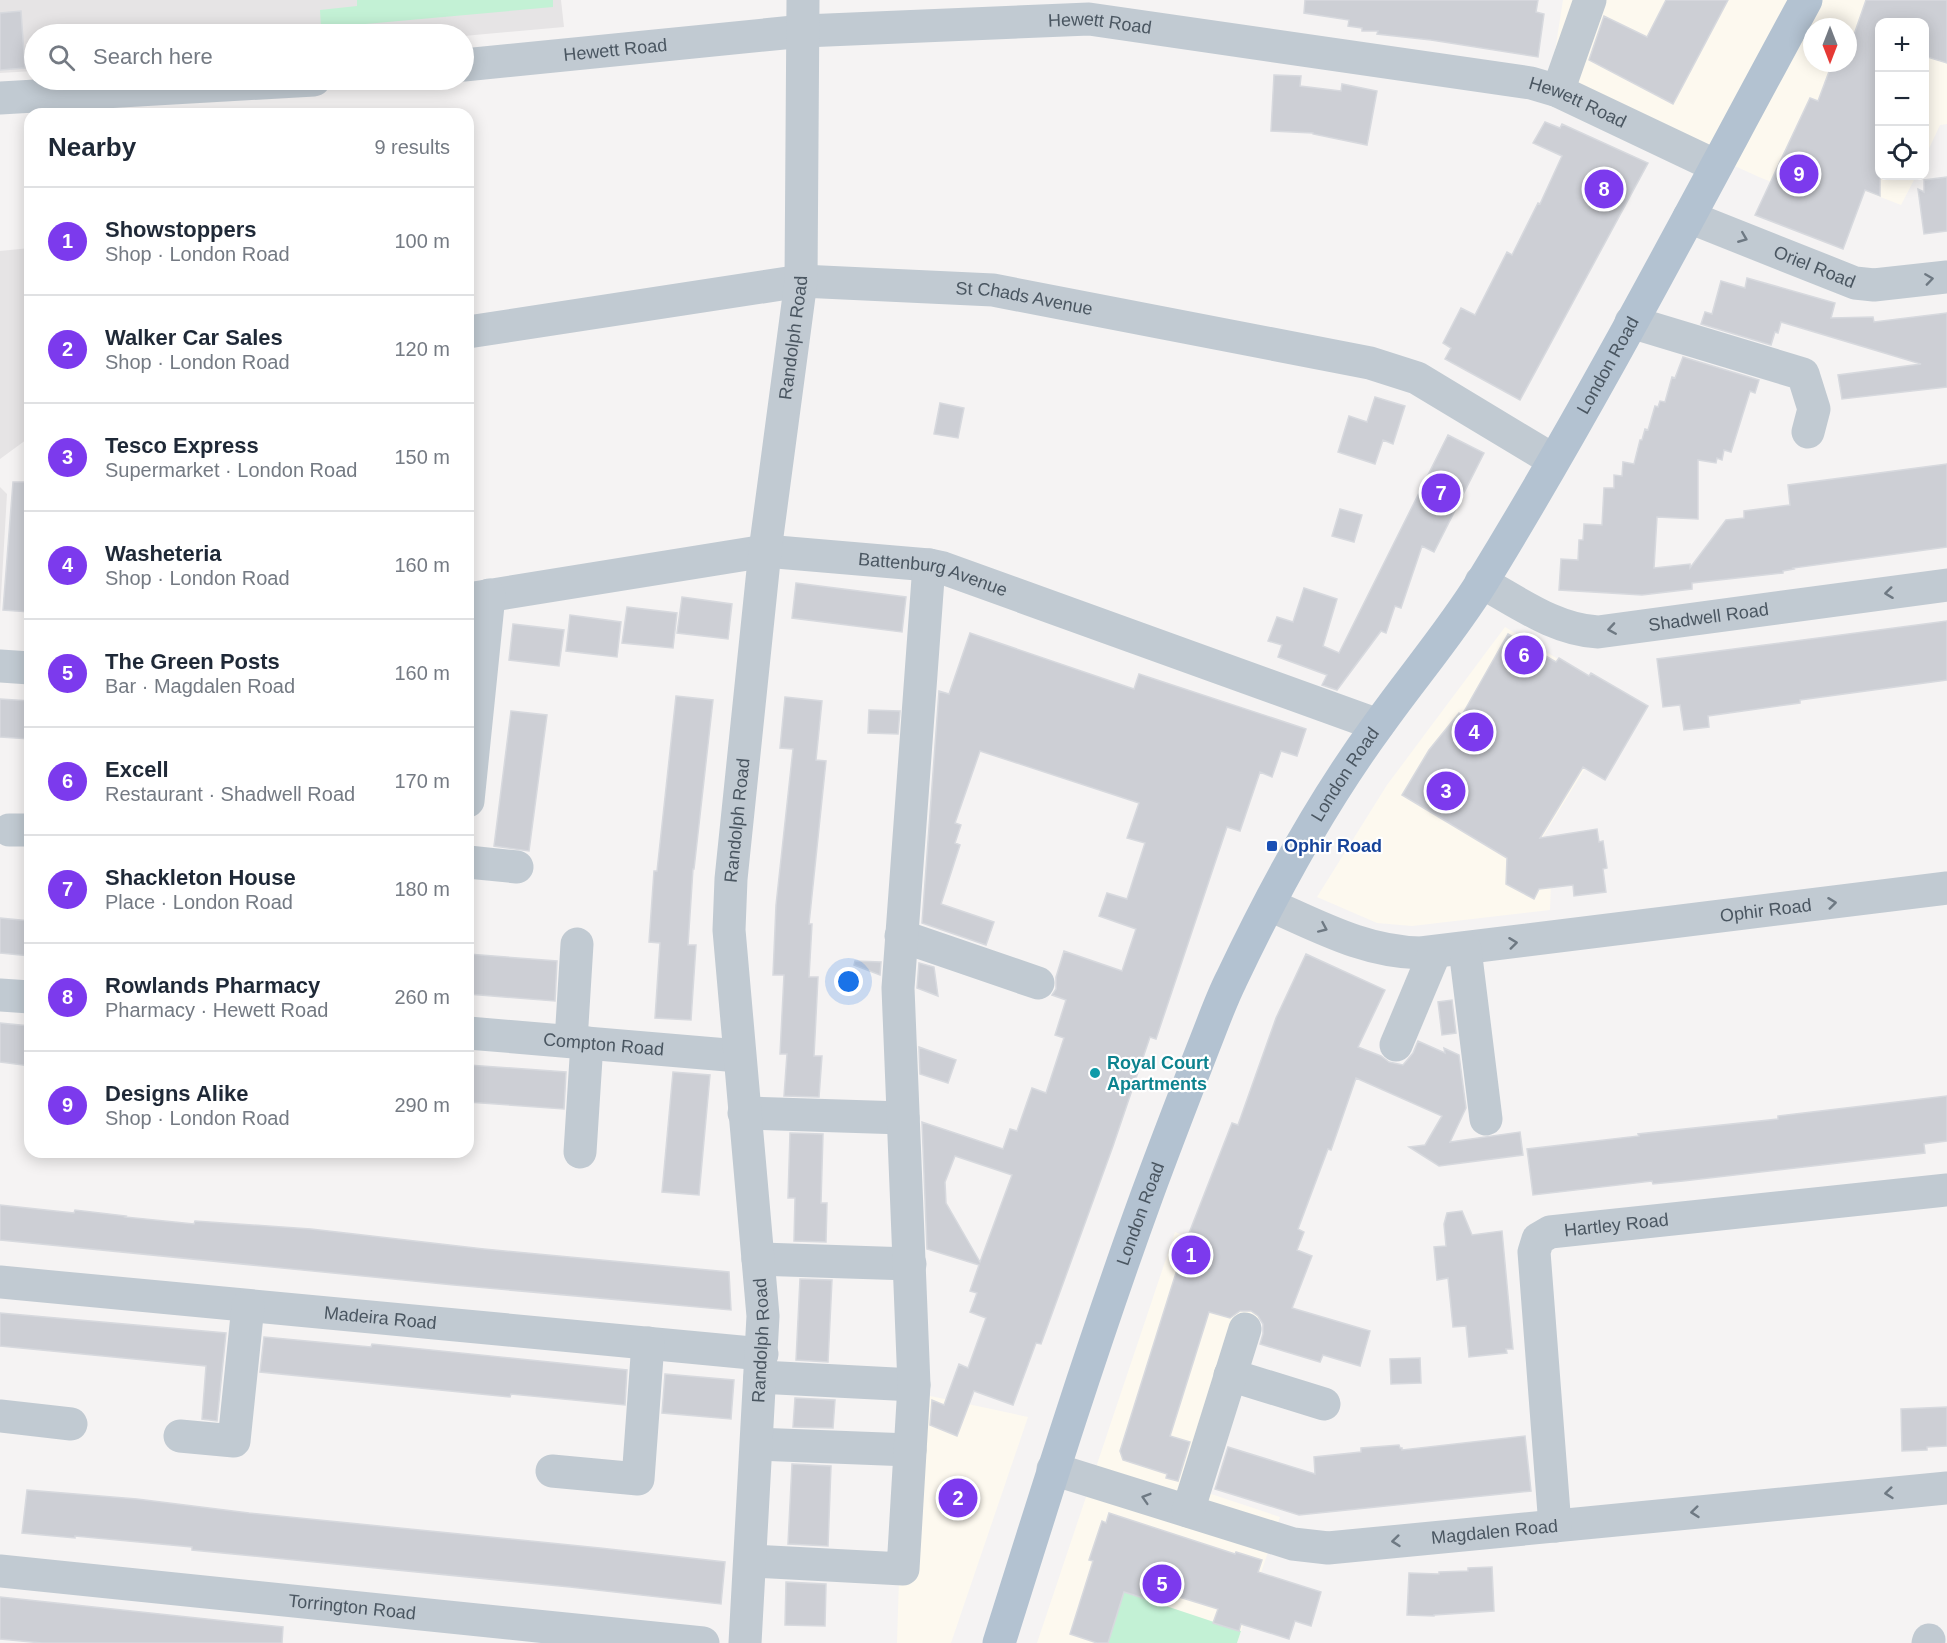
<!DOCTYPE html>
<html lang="en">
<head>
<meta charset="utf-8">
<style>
	body { margin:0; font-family:Arial,sans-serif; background:#f2f2f3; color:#1f2937 }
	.controls { position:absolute; right:18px; top:18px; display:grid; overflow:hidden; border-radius:12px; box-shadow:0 3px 15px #0003 }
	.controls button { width:54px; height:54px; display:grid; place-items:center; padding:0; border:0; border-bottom:2px solid #e0e1e3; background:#fff; color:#1f2937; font:30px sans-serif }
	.compass { position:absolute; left:1803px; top:18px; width:54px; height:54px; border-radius:50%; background:#fff; box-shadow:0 3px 15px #0003; rotate:180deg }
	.you { position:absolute; left:849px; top:982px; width:21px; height:21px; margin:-15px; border:4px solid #fff; border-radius:50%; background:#1a73e8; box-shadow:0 0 0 9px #1a73e833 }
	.badge { display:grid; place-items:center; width:39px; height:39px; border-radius:50%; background:#7c3aed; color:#fff; font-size:20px; font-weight:700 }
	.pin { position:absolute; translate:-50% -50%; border:3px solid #fff; box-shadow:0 2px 6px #0006 }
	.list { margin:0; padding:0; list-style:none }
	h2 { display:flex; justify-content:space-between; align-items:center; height:78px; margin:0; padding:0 24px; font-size:26px }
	h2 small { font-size:20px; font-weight:400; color:#747a83 }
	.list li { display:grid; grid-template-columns:39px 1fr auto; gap:18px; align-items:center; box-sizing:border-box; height:108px; padding:0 24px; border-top:2px solid #e0e1e3 }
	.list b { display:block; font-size:22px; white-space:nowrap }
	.list p { margin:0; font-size:20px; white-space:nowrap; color:#747a83 }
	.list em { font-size:20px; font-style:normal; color:#747a83 }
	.icon { flex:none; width:33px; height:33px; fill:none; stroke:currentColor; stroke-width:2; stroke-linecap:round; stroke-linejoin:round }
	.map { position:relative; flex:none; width:1947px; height:1643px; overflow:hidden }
	.search { position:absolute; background:#fff; box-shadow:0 3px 15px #0003; left:24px; top:24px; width:450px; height:66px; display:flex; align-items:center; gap:15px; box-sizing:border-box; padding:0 21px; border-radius:33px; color:#747a83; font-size:22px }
	.panel { position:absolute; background:#fff; box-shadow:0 3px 15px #0003; left:24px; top:108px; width:450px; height:1050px; border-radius:18px }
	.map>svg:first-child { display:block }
	.commercial { fill:#fdf9ef; fill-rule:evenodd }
	.education { fill:#e6e4e5 }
	.green { fill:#c3f1d5 }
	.building { fill:#cdcfd5; stroke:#d7d9de; stroke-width:1.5; fill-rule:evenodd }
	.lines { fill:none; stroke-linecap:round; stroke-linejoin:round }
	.minor { stroke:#c1cad2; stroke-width:33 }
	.major { stroke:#b3c2d1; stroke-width:33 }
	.oneway { stroke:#6e7983 }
	.transit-dot { fill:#1a4fb4; stroke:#fff; stroke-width:2 }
	.culture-dot { fill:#0f9aa8; stroke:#fff; stroke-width:2 }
	.labels { text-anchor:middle; stroke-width:4.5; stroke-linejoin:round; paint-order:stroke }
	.street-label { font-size:18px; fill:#4a5661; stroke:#fff }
	.transit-label { font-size:18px; font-weight:bold; fill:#164399; stroke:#fff; text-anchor:start }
	.culture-label { font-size:18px; font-weight:bold; fill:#0d838f; stroke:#fff; text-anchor:start }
</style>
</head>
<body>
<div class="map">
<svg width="1947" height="1643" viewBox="0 0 1947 1643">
	<rect width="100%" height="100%" fill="#f5f3f3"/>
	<path class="commercial" d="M1563 0H1947V124L1940 125 1925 157 1924 22H1880V176H1916L1901 205 1865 191 1855 216 1759 177 1675 139 1552 70ZM1812 27H1848V63H1812Z
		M1505 627 1558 659 1543 685 1595 752 1525 866 1551 881 1550 910 1412 926 1377 923 1317 897 1387 785Z
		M1175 1232 1275 1270 1202 1491 1280 1517 1237 1643H1037Z
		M921 1394 1028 1417 951 1643H897L899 1579Z"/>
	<path class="education" d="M0 0H561L564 27 464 36V34H34V71L0 73Z
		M30 248V437L0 459V251Z
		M0 487 7 494 0 613Z"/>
	<path class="green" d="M357 0H553V7L321 28 320 10 357 6Z
		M1124 1592 1241 1631 1237 1643H1108Z"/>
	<path class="building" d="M1305 0H1538L1536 12 1544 14 1538 57 1431 40 1377 34 1378 31H1362V28L1348 26 1349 20 1304 13Z
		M1666 0H1728L1673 104 1589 60 1604 16 1647 37Z
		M1866 0H1947V63L1924 56V22H1880V196L1865 190 1843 249 1755 215 1810 98 1818 101 1830 69 1834 70 1837 63H1848V52Z
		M21 11 25 68 0 70V13Z
		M1274 75 1301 76 1300 86 1341 91 1342 84 1377 91 1367 145 1313 134V133L1271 131Z
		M1545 122 1560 128 1562 124 1648 163 1520 400 1445 359 1451 348 1443 343 1461 308 1475 315 1507 252 1512 255 1538 203 1540 204 1562 156 1533 143Z
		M1947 177V231L1924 234 1918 189 1924 192V180Z
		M1747 278 1835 303 1831 318 1873 317 1874 322 1947 313V387L1842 399 1838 375 1921 364 1781 322 1778 333 1775 332 1771 345 1701 324 1705 312 1712 314 1721 281 1745 288Z
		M1683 357 1759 380 1755 393 1750 391 1731 452 1724 450 1722 460 1717 458 1716 463 1698 460V519L1657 517 1654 568 1690 564V568L1726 520 1744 518V511L1790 505 1788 485 1947 464V547L1793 568 1794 569 1783 571V573L1692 583V589L1642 595 1559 590 1561 559 1578 560 1579 540H1583L1584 524 1602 525 1604 488H1614V475L1622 476 1623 462 1634 464 1640 440H1642L1645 429 1648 430 1655 406 1658 407 1660 401 1665 402 1672 377 1675 378Z
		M1375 397 1405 406 1393 444 1383 440 1375 464 1338 452 1349 416 1367 422Z
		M940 403 964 408 958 438 934 434Z
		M1448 435 1484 453 1434 552 1422 546 1401 608 1395 606 1386 633 1381 631 1337 690 1322 685 1327 675 1278 657 1282 645 1268 641 1277 617 1293 622 1304 588 1337 599 1323 646 1339 653Z
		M13 482H30V612L3 610Z
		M1340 509 1362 515 1354 542 1332 536Z
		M796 583 906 597 902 632 792 618Z
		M682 597 732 604 728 639 677 633Z
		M627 607 677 613 673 648 622 643Z
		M570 615 621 622 617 657 566 651Z
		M1947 621V680L1800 700V703L1708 716 1709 727 1684 730 1680 705 1663 707 1657 659Z
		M513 624 564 630 559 666 509 660Z
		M970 633 1134 689 1139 674 1306 729 1297 756 1281 751 1272 777 1260 772 1240 831 1227 827 1156 1039 1150 1037 1113 1146 1041 1344 1036 1343 1013 1405 974 1391 957 1436 930 1425 932 1400 944 1405 959 1364 968 1368 986 1318 970 1312 977 1293 970 1291 979 1265 927 1249 922 1122 1003 1149 1010 1129 1017 1131 1032 1088 1046 1093 1064 1038 1055 1035 1066 1000 1052 995 1056 989V977L1064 951 1122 971 1136 929 1099 916 1107 893 1127 899 1145 843 1127 838 1139 803 980 751 955 823 961 825 955 843 960 845 941 904 994 922 986 945 922 923 939 691 949 694ZM955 1156 1012 1175 980 1262 946 1203 945 1182Z
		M1508 634 1556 662 1559 658 1589 676 1591 673 1648 706 1605 780 1583 767 1540 838 1597 829 1599 842 1603 841 1607 868 1603 869 1606 892 1574 896 1573 885 1539 889 1534 899 1506 884 1507 858 1402 795 1429 750 1459 713 1462 715Z
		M676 696 713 700 694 869H693L688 945H696L691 1020 655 1018 660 943 649 942 654 871H657Z
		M785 697 822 701 816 760 826 761 809 924H812L809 977H818L814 1056H822L819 1097 784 1096 787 1054H780L784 975H773L776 905 793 749 780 748Z
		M0 699 30 701V739L0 737Z
		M869 710 900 711 898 734 868 733Z
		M511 711 547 715 529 851 494 846Z
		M0 918 30 921V956L0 953Z
		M468 954 557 961 555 1001 468 994Z
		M1306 954 1385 990 1358 1047 1381 1056 1389 1062 1403 1065 1413 1053 1418 1041 1445 1053 1444 1048 1459 1055 1466 1108 1450 1142 1520 1132 1523 1155 1439 1166 1409 1147 1425 1145 1442 1116 1356 1078 1331 1150 1328 1149 1298 1229 1304 1232 1297 1250 1312 1256 1292 1308 1370 1331 1360 1366 1323 1355 1320 1362 1260 1344 1263 1334V1324L1258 1316 1251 1311H1240L1230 1318 1209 1312 1170 1436 1190 1442 1178 1481 1166 1478 1167 1474 1123 1460 1120 1451 1186 1241 1232 1123 1238 1125 1276 1018Z
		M855 961 881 962 880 975 854 965Z
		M919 963 934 967 938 996 917 988Z
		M1452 1000 1456 1033 1442 1035 1438 1002Z
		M0 1023 30 1026V1066L0 1062Z
		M919 1047 956 1060 948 1083 920 1074Z
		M468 1065 566 1072 564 1109 468 1102Z
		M673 1072 710 1075 699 1195 662 1192Z
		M1947 1096V1141L1924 1144 1925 1153 1683 1181 1653 1184 1652 1181 1533 1195 1527 1149 1639 1136 1638 1134 1778 1119V1116Z
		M790 1133 823 1134 821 1203H827L826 1242 794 1241 795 1198H788Z
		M0 1205 74 1213 75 1210 100 1213 126 1216 125 1217 194 1224 195 1221 311 1229 484 1249 729 1272 731 1310 454 1285 0 1240Z
		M1462 1211 1472 1235 1502 1231 1513 1349H1506L1507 1353 1469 1357 1466 1326 1453 1327 1448 1278 1437 1280 1434 1247 1446 1246 1444 1224 1447 1213Z
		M800 1279 832 1280 828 1362 796 1360Z
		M0 1313 226 1333 217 1421 202 1419 206 1366 0 1346Z
		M264 1337 371 1347 372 1344 627 1370 625 1405 511 1394 510 1397 260 1372Z
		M1420 1358 1421 1383 1391 1384 1390 1359Z
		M665 1374 734 1380 731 1419 662 1413Z
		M795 1398 835 1400 833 1428 793 1427Z
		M1947 1407V1446L1927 1447V1450L1902 1451 1901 1409Z
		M1525 1436 1531 1491 1299 1515 1215 1489 1228 1447 1315 1474 1314 1457 1361 1452V1448L1399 1445 1400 1448H1402V1450Z
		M792 1464 831 1466 828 1546 788 1544Z
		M27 1490 137 1499 249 1513 600 1548 725 1562 721 1604 570 1587 192 1550V1547L75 1536V1538L22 1533Z
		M1109 1513 1235 1554 1236 1552 1262 1560 1258 1572 1321 1592 1311 1626 1295 1621 1289 1639 1241 1624 1239 1631 1213 1623 1218 1609 1163 1592 1159 1603 1124 1592 1108 1643H1097L1070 1634 1093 1561 1089 1560 1102 1521 1106 1523Z
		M1492 1567 1494 1611 1434 1615V1616L1407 1615 1409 1573 1439 1574V1572L1468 1571V1568Z
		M786 1582 826 1584 825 1626 785 1625Z
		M0 1597 283 1627 282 1643H42L0 1639Z"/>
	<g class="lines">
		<g class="minor">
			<path id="s1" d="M464 65 804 31 1089 19 1531 83 1558 91 1716 166"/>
			<path d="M1558 91 1590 0"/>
			<path d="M0 98 314 80"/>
			<path id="s2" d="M1689 217 1855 283 1874 285 1947 277"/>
			<path d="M1631 322 1803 374 1814 409 1808 432"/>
			<path id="s3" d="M468 332 801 281 993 290 1370 363 1417 378 1553 460"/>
			<path id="s4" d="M1481 582C1518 602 1555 630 1598 632L1947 585"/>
			<path id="s5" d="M468 599 765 551 929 565 943 568 1378 725"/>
			<path d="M0 666 30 668"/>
			<path d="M468 801 489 595"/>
			<path d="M9 830H30"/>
			<path d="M468 862 517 867"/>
			<path id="s6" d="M1270 905C1320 927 1365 952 1421 953L1947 888"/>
			<path d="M901 936 1038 983"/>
			<path d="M1465 949 1486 1119"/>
			<path d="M0 995 30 997"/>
			<path id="s7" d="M468 1033 739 1056"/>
			<path d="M571 1041 577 944"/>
			<path d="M1396 1045 1435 952"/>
			<path d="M744 1113 903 1118"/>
			<path d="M580 1152 587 1043"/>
			<path d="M758 1259 910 1264"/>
			<path id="s8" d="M0 1282 762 1354"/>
			<path d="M1230 1375 1324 1404"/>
			<path d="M760 1377 914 1385"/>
			<path d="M0 1416 71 1424"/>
			<path d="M180 1436 234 1441 248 1306"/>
			<path d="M757 1444 910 1450"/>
			<path id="s9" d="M1053 1469 1293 1544 1328 1548 1947 1488"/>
			<path d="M552 1471 638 1479 648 1343"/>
			<path d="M1188 1511 1245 1329"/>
			<path id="s10" d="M1555 1526 1534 1252 1538 1239 1550 1232 1947 1190"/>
			<path d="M751 1561 903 1569 914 1385 898 988 929 565"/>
			<path id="s11" d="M0 1571 703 1643"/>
			<path id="s12" d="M745 1643 763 1316 729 930 731 879 765 551 801 281 803 0"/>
			<path d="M1928 1643 1929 1640"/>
		</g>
		<path class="major" id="s13" d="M999 1643C1046 1493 1093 1343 1147 1195 1165 1146 1184 1097 1203 1048 1212 1026 1220 1002 1231 980 1273 891 1321 803 1379 724 1413 676 1451 632 1482 582 1598 393 1700 195 1806 0"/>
	</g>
	<defs><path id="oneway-chevron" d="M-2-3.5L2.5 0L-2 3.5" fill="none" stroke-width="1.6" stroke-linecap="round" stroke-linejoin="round" transform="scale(1.5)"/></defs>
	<g class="oneway">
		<use href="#oneway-chevron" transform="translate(1743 238) rotate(22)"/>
		<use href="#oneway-chevron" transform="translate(1929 279) rotate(-8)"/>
		<use href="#oneway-chevron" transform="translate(1889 593) rotate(173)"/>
		<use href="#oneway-chevron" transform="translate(1612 629) rotate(171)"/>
		<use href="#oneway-chevron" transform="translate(1832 903) rotate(-7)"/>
		<use href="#oneway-chevron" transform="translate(1323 928) rotate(24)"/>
		<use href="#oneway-chevron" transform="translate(1513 943) rotate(-7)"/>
		<use href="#oneway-chevron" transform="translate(1889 1493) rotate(174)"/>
		<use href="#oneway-chevron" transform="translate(1146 1498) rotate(-163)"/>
		<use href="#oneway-chevron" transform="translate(1695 1512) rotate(174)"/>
		<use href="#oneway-chevron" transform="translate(1396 1541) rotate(174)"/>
	</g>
	<rect class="transit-dot" x="1266" y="840" width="12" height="12" rx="3"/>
	<circle class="culture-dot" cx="1095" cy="1073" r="6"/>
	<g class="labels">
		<g class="street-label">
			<text dy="6" stroke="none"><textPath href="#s1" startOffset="638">Hewett Road</textPath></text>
			<text dy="6" stroke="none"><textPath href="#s1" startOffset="152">Hewett Road</textPath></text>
			<text dy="6" stroke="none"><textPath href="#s1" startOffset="1124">Hewett Road</textPath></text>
			<text dy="6" stroke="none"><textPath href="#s2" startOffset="135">Oriel Road</textPath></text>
			<text dy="6" stroke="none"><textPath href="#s3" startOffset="561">St Chads Avenue</textPath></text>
			<text dy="6" stroke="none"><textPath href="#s12" startOffset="1311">Randolph Road</textPath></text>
			<text dy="6" stroke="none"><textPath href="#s13" startOffset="1425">London Road</textPath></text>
			<text dy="6" stroke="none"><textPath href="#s5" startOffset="471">Battenburg Avenue</textPath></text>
			<text dy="6" stroke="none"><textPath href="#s4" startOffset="240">Shadwell Road</textPath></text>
			<text dy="6" stroke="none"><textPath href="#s13" startOffset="938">London Road</textPath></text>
			<text dy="6" stroke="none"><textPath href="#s12" startOffset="825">Randolph Road</textPath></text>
			<text dy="6" stroke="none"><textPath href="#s6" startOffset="507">Ophir Road</textPath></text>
			<text dy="6" stroke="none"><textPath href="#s7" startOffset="136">Compton Road</textPath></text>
			<text dy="6" stroke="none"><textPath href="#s13" startOffset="452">London Road</textPath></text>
			<text dy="6" stroke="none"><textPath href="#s10" startOffset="369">Hartley Road</textPath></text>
			<text dy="6" stroke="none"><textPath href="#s8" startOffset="382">Madeira Road</textPath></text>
			<text dy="6" stroke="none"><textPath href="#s12" startOffset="303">Randolph Road</textPath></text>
			<text dy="6" stroke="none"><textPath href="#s9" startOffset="454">Magdalen Road</textPath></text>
			<text dy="6" stroke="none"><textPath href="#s11" startOffset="354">Torrington Road</textPath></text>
		</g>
		<g class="transit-label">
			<text x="1284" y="852">Ophir Road</text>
		</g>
		<g class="culture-label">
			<text x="1107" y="1069">Royal Court<tspan x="1107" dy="21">Apartments</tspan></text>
		</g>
	</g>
</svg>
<div class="controls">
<button>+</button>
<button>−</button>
<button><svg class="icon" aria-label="locate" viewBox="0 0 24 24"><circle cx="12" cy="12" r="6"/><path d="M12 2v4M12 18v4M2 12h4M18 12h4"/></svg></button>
</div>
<svg class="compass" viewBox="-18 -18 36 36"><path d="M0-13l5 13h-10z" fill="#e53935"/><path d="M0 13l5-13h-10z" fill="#747a83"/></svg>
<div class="you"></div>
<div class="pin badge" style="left:1191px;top:1255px">1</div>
<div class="pin badge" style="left:958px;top:1498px">2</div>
<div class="pin badge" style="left:1446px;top:791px">3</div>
<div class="pin badge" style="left:1474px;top:732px">4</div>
<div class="pin badge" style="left:1162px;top:1584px">5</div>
<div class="pin badge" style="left:1524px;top:655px">6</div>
<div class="pin badge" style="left:1441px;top:493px">7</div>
<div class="pin badge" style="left:1604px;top:189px">8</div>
<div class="pin badge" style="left:1799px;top:174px">9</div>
<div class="search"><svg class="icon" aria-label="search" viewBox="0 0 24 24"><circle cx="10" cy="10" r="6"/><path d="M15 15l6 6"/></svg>Search here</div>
<section class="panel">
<h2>Nearby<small>9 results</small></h2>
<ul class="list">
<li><span class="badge">1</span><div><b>Showstoppers</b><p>Shop · London Road</p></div><em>100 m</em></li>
<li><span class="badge">2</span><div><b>Walker Car Sales</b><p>Shop · London Road</p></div><em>120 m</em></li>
<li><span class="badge">3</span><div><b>Tesco Express</b><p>Supermarket · London Road</p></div><em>150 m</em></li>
<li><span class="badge">4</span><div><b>Washeteria</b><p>Shop · London Road</p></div><em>160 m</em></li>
<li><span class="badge">5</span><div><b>The Green Posts</b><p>Bar · Magdalen Road</p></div><em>160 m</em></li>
<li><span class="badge">6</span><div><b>Excell</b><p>Restaurant · Shadwell Road</p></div><em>170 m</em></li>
<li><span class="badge">7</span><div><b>Shackleton House</b><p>Place · London Road</p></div><em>180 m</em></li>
<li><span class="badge">8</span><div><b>Rowlands Pharmacy</b><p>Pharmacy · Hewett Road</p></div><em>260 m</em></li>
<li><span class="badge">9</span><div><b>Designs Alike</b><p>Shop · London Road</p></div><em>290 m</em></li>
</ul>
</section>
</div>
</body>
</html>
